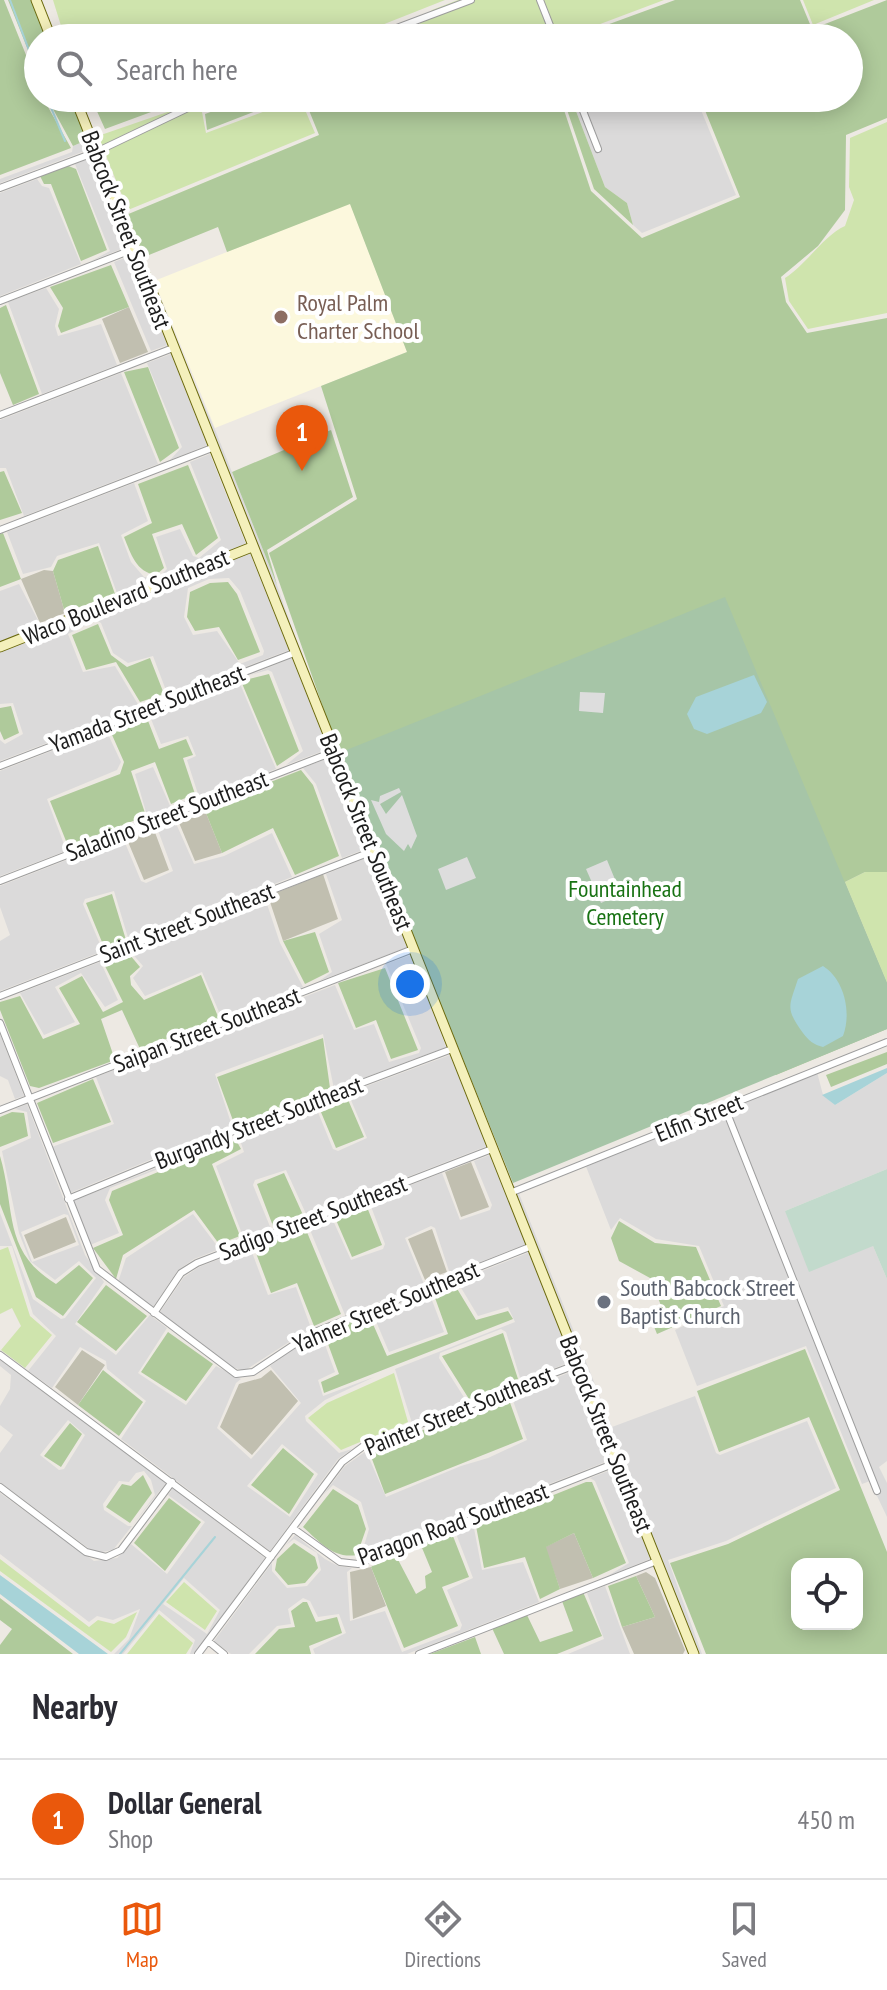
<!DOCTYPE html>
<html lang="en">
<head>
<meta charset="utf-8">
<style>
	body { margin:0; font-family:"PT Sans Narrow",sans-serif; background:#f7f7f7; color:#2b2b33 }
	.controls { position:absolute; right:24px; bottom:24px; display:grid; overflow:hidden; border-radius:16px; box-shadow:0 4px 20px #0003 }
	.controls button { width:72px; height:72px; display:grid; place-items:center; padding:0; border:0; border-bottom:2px solid #e1e1e2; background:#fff; color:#2b2b33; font:40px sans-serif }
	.you { position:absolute; left:410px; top:984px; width:28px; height:28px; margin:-20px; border:6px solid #fff; border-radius:50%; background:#1a73e8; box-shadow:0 0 0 12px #1a73e833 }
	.badge { display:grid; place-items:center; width:52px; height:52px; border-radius:50%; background:#ea580c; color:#fff; font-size:26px; font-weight:700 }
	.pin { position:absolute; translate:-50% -66px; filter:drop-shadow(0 2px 4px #0008) }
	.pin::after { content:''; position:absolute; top:42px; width:28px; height:24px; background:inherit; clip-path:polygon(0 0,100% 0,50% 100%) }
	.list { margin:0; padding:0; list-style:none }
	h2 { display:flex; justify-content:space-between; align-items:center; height:104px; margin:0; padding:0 32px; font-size:34px }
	h2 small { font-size:26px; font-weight:400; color:#7c7c81 }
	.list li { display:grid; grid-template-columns:52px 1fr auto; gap:24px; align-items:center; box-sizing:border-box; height:120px; padding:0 32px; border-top:2px solid #e1e1e2 }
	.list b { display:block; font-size:30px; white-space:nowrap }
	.list p { margin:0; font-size:26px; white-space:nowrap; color:#7c7c81 }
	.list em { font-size:26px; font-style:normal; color:#7c7c81 }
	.icon { flex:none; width:44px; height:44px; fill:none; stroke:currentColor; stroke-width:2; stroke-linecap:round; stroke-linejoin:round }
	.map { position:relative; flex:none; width:887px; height:1654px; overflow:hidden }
	.search { position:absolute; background:#fff; box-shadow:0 4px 20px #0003; left:24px; right:24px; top:24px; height:88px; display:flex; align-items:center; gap:20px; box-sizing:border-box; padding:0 28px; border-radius:44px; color:#7c7c81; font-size:30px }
	.sheet { height:224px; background:#fff }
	nav { display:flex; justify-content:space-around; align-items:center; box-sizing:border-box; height:112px; border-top:2px solid #e1e1e2; background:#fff; font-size:22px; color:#7c7c81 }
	nav a { display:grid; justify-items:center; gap:4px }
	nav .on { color:#ea580c }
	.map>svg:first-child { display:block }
	.residential { fill:#dbdada; fill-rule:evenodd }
	.education { fill:#fcf8dd }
	.construction { fill:#c1bfb0 }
	.grass { fill:#cfe4ad }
	.forest { fill:#afca9b; fill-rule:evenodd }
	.wetland { fill:#c2dacc }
	.cemetery { fill:#a6c5a7 }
	.parking { fill:#ddd }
	.water { fill:#a7d3d8 }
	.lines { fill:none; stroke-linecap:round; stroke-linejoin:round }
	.stream { stroke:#a7d3d8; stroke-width:2 }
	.street-casing { stroke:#9e9e9e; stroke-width:8 }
	.secondary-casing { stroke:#6b690d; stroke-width:11 }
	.street { stroke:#fff; stroke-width:6 }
	.secondary { stroke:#f4f0bb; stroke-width:9 }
	.education-dot { fill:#8d6e63; stroke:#fff; stroke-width:3 }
	.worship-dot { fill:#6b7280; stroke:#fff; stroke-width:3 }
	.labels { text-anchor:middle; stroke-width:8; stroke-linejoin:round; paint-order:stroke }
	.street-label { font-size:24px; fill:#1d1d1d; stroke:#fff }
	.education-label { font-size:24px; fill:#785e54; stroke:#fff; text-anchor:start }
	.park-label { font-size:24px; fill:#187213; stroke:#fff }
	.worship-label { font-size:24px; fill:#5b616d; stroke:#fff; text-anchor:start }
</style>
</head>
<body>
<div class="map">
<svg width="887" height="1654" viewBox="0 0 887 1654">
	<rect width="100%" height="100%" fill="#ede9e3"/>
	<path class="residential" d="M571 98H583L590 111 626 98H696L736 195 642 233 633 225 627 203 605 187Z
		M87 140 90 149 0 183V179L72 152 73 146Z
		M94 157 129 246 91 261 110 251 75 164Z
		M37 179 42 186 49 188 81 264 0 296V193Z
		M132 255 167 345 151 351 114 262Z
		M46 288 59 309 55 326 58 336 101 324 117 365 42 394 8 302Z
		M162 310 216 432 277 585 313 689Z
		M171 354 207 445 170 460 182 447 147 363Z
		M121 373 158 464 24 516 6 468H0V420Z
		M210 454 246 544 118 596 99 543 57 556 51 567 23 574 7 532 134 483 148 521 121 535 131 562 144 577 158 578 167 569 156 537 180 529 193 556 199 558 221 540 190 462Z
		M250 553 289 650 165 698 167 693 153 656 128 663 113 653 101 623 96 620 68 634 83 672 115 666 139 706 164 698 0 761V740L5 744 23 734 13 703 0 704V652ZM229 578 240 591 264 651 263 655 240 664 217 631 193 635 184 617 188 588 209 579Z
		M19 584 41 626 0 642V591Z
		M292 658 328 749 286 765 303 751 272 672 268 670 250 675Z
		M238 679 276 769 148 819 135 774 153 767 171 808 198 794 187 760 196 756 188 736 161 744 149 714Z
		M106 730 121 762 117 770 47 799 65 847 71 849 0 876V771Z
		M331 757 368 848 342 858 316 784 303 768Z
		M174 819 194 864 224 856 272 833 292 877 129 941 114 891 85 899 83 904 103 951 0 991V941L10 935 0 907V886L123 838 141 881 146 883 173 871 156 825Z
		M371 856 408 947 319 981 332 972 319 934 342 920 326 874Z
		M265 898 280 943 303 987 222 1019 202 972 145 996 133 978 143 966 130 951 101 963 118 1000 105 1007 81 973 55 987 75 1022 44 1035 20 993Z
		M411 955 446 1047 334 1089 323 1034 215 1074 232 1126 70 1193 52 1147 114 1124 96 1077 335 985 354 1030 374 1024 389 1062 419 1053 421 1048 386 964Z
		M0 1034 24 1096 15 1099 8 1080 0 1076Z
		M450 1055 487 1146 307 1216 286 1170 255 1180 253 1185 271 1229 194 1259 178 1270 153 1307 118 1282 126 1258 193 1214 218 1247 244 1239 216 1166 244 1152 239 1137 110 1188 105 1200 119 1233 90 1245 73 1201 315 1105 333 1149 338 1151 367 1138 348 1093Z
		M817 1072 823 1095 835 1105 887 1073V1169L785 1211 873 1246 887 1279V1461L879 1467 887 1483V1517L870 1481 862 1484 806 1346 697 1386 675 1330 724 1306 699 1246 656 1239 620 1218 611 1230 585 1164Z
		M27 1104 85 1255 104 1282 75 1324 116 1355 150 1315 167 1328 138 1373 186 1405 216 1366 241 1379 236 1383 217 1428 251 1459 301 1403 270 1366 289 1351 321 1334 335 1372 318 1380 323 1396 374 1377 325 1400 305 1416 306 1421 339 1453 352 1449 338 1459 270 1551 121 1439 146 1401 107 1369 106 1361 80 1347 52 1388 28 1371 56 1336 33 1314 12 1246H0V1213L33 1299 61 1319 65 1318 96 1278 79 1261 55 1280 30 1261 19 1233 2 1151 31 1138 27 1112 15 1109ZM64 1214 68 1215 79 1245 32 1262 21 1232ZM282 1444 318 1474 290 1517 247 1486Z
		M490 1155 526 1244 450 1274 435 1228 431 1226 405 1238 424 1284 345 1315 308 1225 331 1216 351 1260 383 1249 385 1244 369 1201 442 1173 460 1220 490 1210 492 1205 474 1161Z
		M512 1186H516L612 1427 695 1396 716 1453 720 1455 807 1421 836 1488 726 1541 668 1560 702 1654H699Z
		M250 1247 268 1295 296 1287 311 1328 244 1371 229 1366 160 1312 184 1277 199 1267Z
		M530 1252 573 1361 521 1381 506 1332 501 1329 440 1353 439 1358 467 1402 412 1423 395 1369 515 1322 508 1307 478 1316 457 1281Z
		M436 1289 430 1295 444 1332 389 1352 373 1314Z
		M0 1360 166 1483 113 1550 96 1553 88 1548 0 1482V1453L13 1435 0 1425V1406L10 1389 11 1375 0 1366ZM68 1420 85 1435 64 1469 59 1470 40 1455ZM144 1471 151 1480 155 1495 132 1526H128L104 1510 103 1504 119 1481 129 1482 136 1473Z
		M576 1370 613 1459 357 1559H355L361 1556 369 1529 361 1502 333 1485 323 1495 345 1466 366 1451 386 1497 461 1466 488 1458 527 1440 511 1395Z
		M616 1468 652 1558 606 1577 629 1563 595 1481 590 1478Z
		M173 1488 265 1558 193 1654H190L195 1640 159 1610 123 1654H114L129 1639 140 1609 113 1620 97 1616 89 1622 0 1554V1493L94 1561 117 1558 131 1544 167 1574 205 1522 168 1495ZM184 1578 220 1610 207 1634 163 1604Z
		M473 1523 482 1570 523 1562 539 1602 407 1654H315L313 1649 346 1633 339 1614 318 1617 310 1601 303 1598 288 1609 291 1624 277 1626 249 1654H231L214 1641 272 1563V1571L287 1588 307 1586 321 1570 317 1553 294 1539 286 1545 295 1535 325 1559 338 1566 352 1568 347 1572 350 1621 385 1611 402 1652 460 1630 462 1625 447 1590 473 1578 455 1531Z
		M605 1586 630 1654H568L604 1639 587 1593Z"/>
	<path class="education" d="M350 203 407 352 215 428 154 281Z"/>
	<path class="construction" d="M129 307 148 352 120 363 102 319Z
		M44 570 53 571 65 613 40 623 21 579Z
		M204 808 222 853 195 861 177 818Z
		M153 827 169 870 144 880 126 837Z
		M323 874 338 919 283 941 268 896Z
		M471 1162 489 1207 461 1217 445 1172Z
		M66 1217 76 1242 34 1259 24 1235Z
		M432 1229 447 1272 425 1280 408 1239Z
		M82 1350 105 1365 78 1405 55 1387Z
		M271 1370 298 1401 252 1455 220 1427 239 1384 261 1378Z
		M574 1533 593 1578 560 1589 545 1547Z
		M371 1567 386 1606 353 1619 350 1572Z
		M646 1572 655 1578 685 1650 683 1654H634L622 1627 655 1617 636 1576Z"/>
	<path class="grass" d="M53 0H445L349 38 73 36 62 29Z
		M458 0H664L563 38 410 35 432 10Z
		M803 0H874L813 25Z
		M208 98H238L202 112 206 133 300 98 315 133 128 210 98 136Z
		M887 122V313L808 329 789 301 785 278C806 265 824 235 845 226L854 200 849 187 850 138Z
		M865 872H887V983L845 882Z
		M8 1247 30 1316 52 1335 25 1368 1 1350 21 1326 12 1308 0 1314V1250Z
		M394 1373 408 1422 341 1450 308 1418 327 1403Z
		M0 1559 89 1627 98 1620 114 1624 137 1612 126 1637 111 1652 0 1571Z
		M184 1582 217 1611 205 1630 166 1602Z
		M159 1614 193 1643 186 1654H127Z"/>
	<path class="forest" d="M0 0H4L38 85V98H43L71 148 0 175Z
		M8 0H32L47 38H38V75Z
		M675 0H800L812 29 887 0V118L846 135 845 210 818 246 781 277 786 302 807 333 887 318V872H865L845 882 887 983V1029L776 1075 339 753 269 553 357 499 321 386 407 352 350 204 227 252 218 227 144 257 126 215 319 135 304 98H560L591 191 642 238 740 197 700 98H849V38H571Z
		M47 98H70L87 140 73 146Z
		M91 98H189L105 129Z
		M249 98H290L207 130 205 114Z
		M563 98H571L605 187 627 203 633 225 594 189Z
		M66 165 76 169 107 250 81 261 51 184H44L40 176Z
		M111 265 129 307 61 333 58 326 63 308 50 287Z
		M6 305 39 394 13 405 0 373V308Z
		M148 367 179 448 160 462 124 372Z
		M331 430 353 497 267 550 277 585 232 472Z
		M188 465 218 538 196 555 182 524 152 534 164 568 156 575C136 572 131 554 124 537L152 523 138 484Z
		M4 471 22 513 0 520V472Z
		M3 533 21 579 0 587V534Z
		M98 546 115 594 65 613 53 571 58 560Z
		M228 582 237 594 260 652 238 660 219 627 195 631 187 617 190 592 210 583Z
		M98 624 111 655 127 667 150 658 164 694 140 702 116 662 86 670 72 635Z
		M269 674 299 751 277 766 241 681Z
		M11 706 19 733 4 740 0 731V708Z
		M145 713 159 749 186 739 193 755 183 758 195 794 171 804 155 762 131 771 146 816 68 846 50 801 120 774 124 762 109 728Z
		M301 770 313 785 339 856 295 875 273 828 222 853 204 808Z
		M112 894 126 940 104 947 86 903Z
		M315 932 329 972 305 984 283 941Z
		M130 955 140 967 130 976 131 985 144 1000 201 975 219 1019 140 1049 122 1010 101 1019 115 1060 39 1088 30 1086 0 1010V1002L20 996 43 1039 80 1024 59 988 82 976 103 1012 123 1002 104 964Z
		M385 968 418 1050 391 1059 376 1020 356 1028 338 983Z
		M323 1038 330 1088 235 1126 217 1077Z
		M887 1052V1064L831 1087 826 1075Z
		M93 1079 111 1122 53 1143 37 1103Z
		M346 1095 364 1137 336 1148 318 1105Z
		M12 1112 24 1113 28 1136 0 1147V1117Z
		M236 1140 241 1149 212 1164 240 1236 219 1244 194 1210 123 1255 116 1279 93 1248 123 1235 109 1200 112 1191Z
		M0 1156C16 1210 2 1251 56 1284L79 1265 93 1278 63 1316 36 1297 0 1204Z
		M284 1173 303 1215 273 1226 257 1184Z
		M365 1202 382 1245 352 1257 333 1213Z
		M619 1221 655 1243 696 1247 721 1306 657 1334 653 1324 662 1308 650 1278 619 1261 611 1238Z
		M304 1225 341 1314 314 1326 297 1283 271 1293 253 1245Z
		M453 1282 476 1320 508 1311 513 1319 324 1393 321 1382 339 1374 324 1333 369 1315 387 1356 448 1334 434 1295Z
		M106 1285 147 1316 116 1351 77 1322Z
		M168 1332 213 1364 186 1401 141 1372Z
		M503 1333 518 1379 469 1399 442 1356Z
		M805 1349 887 1552V1654H706L670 1563 728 1544 840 1490 809 1417 719 1452 697 1391ZM857 1564V1624H797V1564Z
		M103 1370 143 1402 119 1436 78 1405Z
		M508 1397 523 1439 385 1494 369 1451Z
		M70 1423 82 1434 61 1467 44 1456Z
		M283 1448 314 1474 289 1514 251 1485Z
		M143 1475 152 1493 130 1523 106 1507 122 1484 131 1486Z
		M586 1482H592L626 1563 593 1578 574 1533 546 1547 560 1589 540 1599 525 1557 484 1568 476 1526Z
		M333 1489 358 1505 366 1529 357 1555C333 1559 320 1542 303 1527Z
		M169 1498 201 1522 165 1571 134 1543Z
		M451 1531 469 1577 442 1587 458 1626 404 1648 371 1567 394 1552 416 1594 426 1588 425 1576 432 1572 420 1543Z
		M294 1543 315 1557 318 1568 305 1583 288 1585 275 1570 277 1559Z
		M636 1576 655 1617 622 1627 608 1586Z
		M583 1592 602 1636 557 1654H504L492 1628 527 1615 540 1642 573 1631 562 1601Z
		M0 1598 73 1654H0V1645L12 1629 0 1620Z
		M303 1602H307L316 1622 337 1617 342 1633 309 1646 311 1654H255L279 1629 295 1627 291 1611Z
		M475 1637 481 1654H430Z"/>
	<path class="wetland" d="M887 1169V1279L873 1246 809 1272 785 1211Z"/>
	<path class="cemetery" d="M725 597 887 983V1029L513 1183 339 753Z"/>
	<path class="parking" d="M580 692 605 693 603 713 579 711Z
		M399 788 401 792 380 804 386 814 402 795 417 836 411 849 408 844 404 851 386 834 371 800 379 802 380 796Z
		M467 857 476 878 446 890 438 869Z
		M607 860 621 894 601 903 586 869Z"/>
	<path class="water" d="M754 675 767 702 761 713 707 734 694 729 687 714 696 697Z
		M823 966C844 979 852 1012 843 1036L823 1047C814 1045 808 1040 803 1033 785 1008 789 1007 798 979Z
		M887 1068V1073L835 1105 822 1095Z
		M0 1575 108 1654H79L0 1594Z"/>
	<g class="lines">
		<path class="stream" d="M10 0 38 74
			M47 98 65 141
			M120 1654 215 1537"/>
		<g class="street-casing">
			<path id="street" d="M540 0 555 38
				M370 38 471 0
				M578 98 598 149
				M0 188 96 152 209 98
				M0 301 134 249
				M0 415 173 348
				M0 530 212 448
				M0 766 294 653
				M0 881 333 752
				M0 996 373 851
				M0 1023 97 1269 236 1374 253 1372 310 1334 532 1246
				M725 1108 877 1491
				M0 1110 413 949
				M510 1193 887 1042
				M68 1199 226 1134 452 1049
				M154 1313 181 1273 197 1263 492 1149
				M0 1355 271 1557
				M0 1487 86 1552 106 1557 121 1550 172 1482
				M294 1529 340 1562 358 1564 618 1462
				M208 1641 224 1654
				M198 1654 342 1462 365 1445 578 1364
				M419 1654 657 1561"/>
		</g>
		<g class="secondary-casing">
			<path id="secondary" d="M36 0 51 38
				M75 98 694 1654
				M0 647 252 547"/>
		</g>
		<use href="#street" class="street"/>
		<use href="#secondary" class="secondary"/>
	</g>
	<circle class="education-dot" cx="281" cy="317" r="8"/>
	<circle class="worship-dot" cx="604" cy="1302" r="8"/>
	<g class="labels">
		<g class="street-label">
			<text transform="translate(126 230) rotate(69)" y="8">Babcock Street Southeast</text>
			<text transform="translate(126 597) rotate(-22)" y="8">Waco Boulevard Southeast</text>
			<text transform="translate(147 709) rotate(-21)" y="8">Yamada Street Southeast</text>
			<text transform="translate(167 816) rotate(-21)" y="8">Saladino Street Southeast</text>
			<text transform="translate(366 832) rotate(68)" y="8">Babcock Street Southeast</text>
			<text transform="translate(187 923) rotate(-21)" y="8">Saint Street Southeast</text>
			<text transform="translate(207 1030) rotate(-21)" y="8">Saipan Street Southeast</text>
			<text transform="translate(699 1118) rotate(-22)" y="8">Elfin Street</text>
			<text transform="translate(259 1123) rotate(-21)" y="8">Burgandy Street Southeast</text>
			<text transform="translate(313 1218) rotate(-21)" y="8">Sadigo Street Southeast</text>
			<text transform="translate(386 1307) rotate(-23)" y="8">Yahner Street Southeast</text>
			<text transform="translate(459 1411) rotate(-22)" y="8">Painter Street Southeast</text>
			<text transform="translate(606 1434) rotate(68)" y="8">Babcock Street Southeast</text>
			<text transform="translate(453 1524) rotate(-20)" y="8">Paragon Road Southeast</text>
		</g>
		<g class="education-label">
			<text x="297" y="311">Royal Palm<tspan x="297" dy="28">Charter School</tspan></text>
		</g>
		<g class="park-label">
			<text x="625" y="897">Fountainhead<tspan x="625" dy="28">Cemetery</tspan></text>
		</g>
		<g class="worship-label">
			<text x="620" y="1296">South Babcock Street<tspan x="620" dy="28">Baptist Church</tspan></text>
		</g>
	</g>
</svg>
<div class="controls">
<button><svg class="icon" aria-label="locate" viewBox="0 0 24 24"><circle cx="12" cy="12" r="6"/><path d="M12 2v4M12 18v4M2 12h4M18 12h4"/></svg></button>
</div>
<div class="you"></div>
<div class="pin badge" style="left:302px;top:471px">1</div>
<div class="search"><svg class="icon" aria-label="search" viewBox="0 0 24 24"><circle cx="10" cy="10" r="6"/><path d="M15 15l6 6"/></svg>Search here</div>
</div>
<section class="sheet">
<h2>Nearby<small></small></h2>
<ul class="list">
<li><span class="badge">1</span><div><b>Dollar General</b><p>Shop</p></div><em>450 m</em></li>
</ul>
</section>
<nav>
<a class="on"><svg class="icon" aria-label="map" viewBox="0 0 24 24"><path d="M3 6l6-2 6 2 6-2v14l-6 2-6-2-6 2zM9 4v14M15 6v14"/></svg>Map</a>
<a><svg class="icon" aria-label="directions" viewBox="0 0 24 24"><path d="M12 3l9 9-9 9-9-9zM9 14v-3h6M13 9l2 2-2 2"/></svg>Directions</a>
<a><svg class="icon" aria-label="saved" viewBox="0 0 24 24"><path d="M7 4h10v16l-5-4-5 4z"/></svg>Saved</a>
</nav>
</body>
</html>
